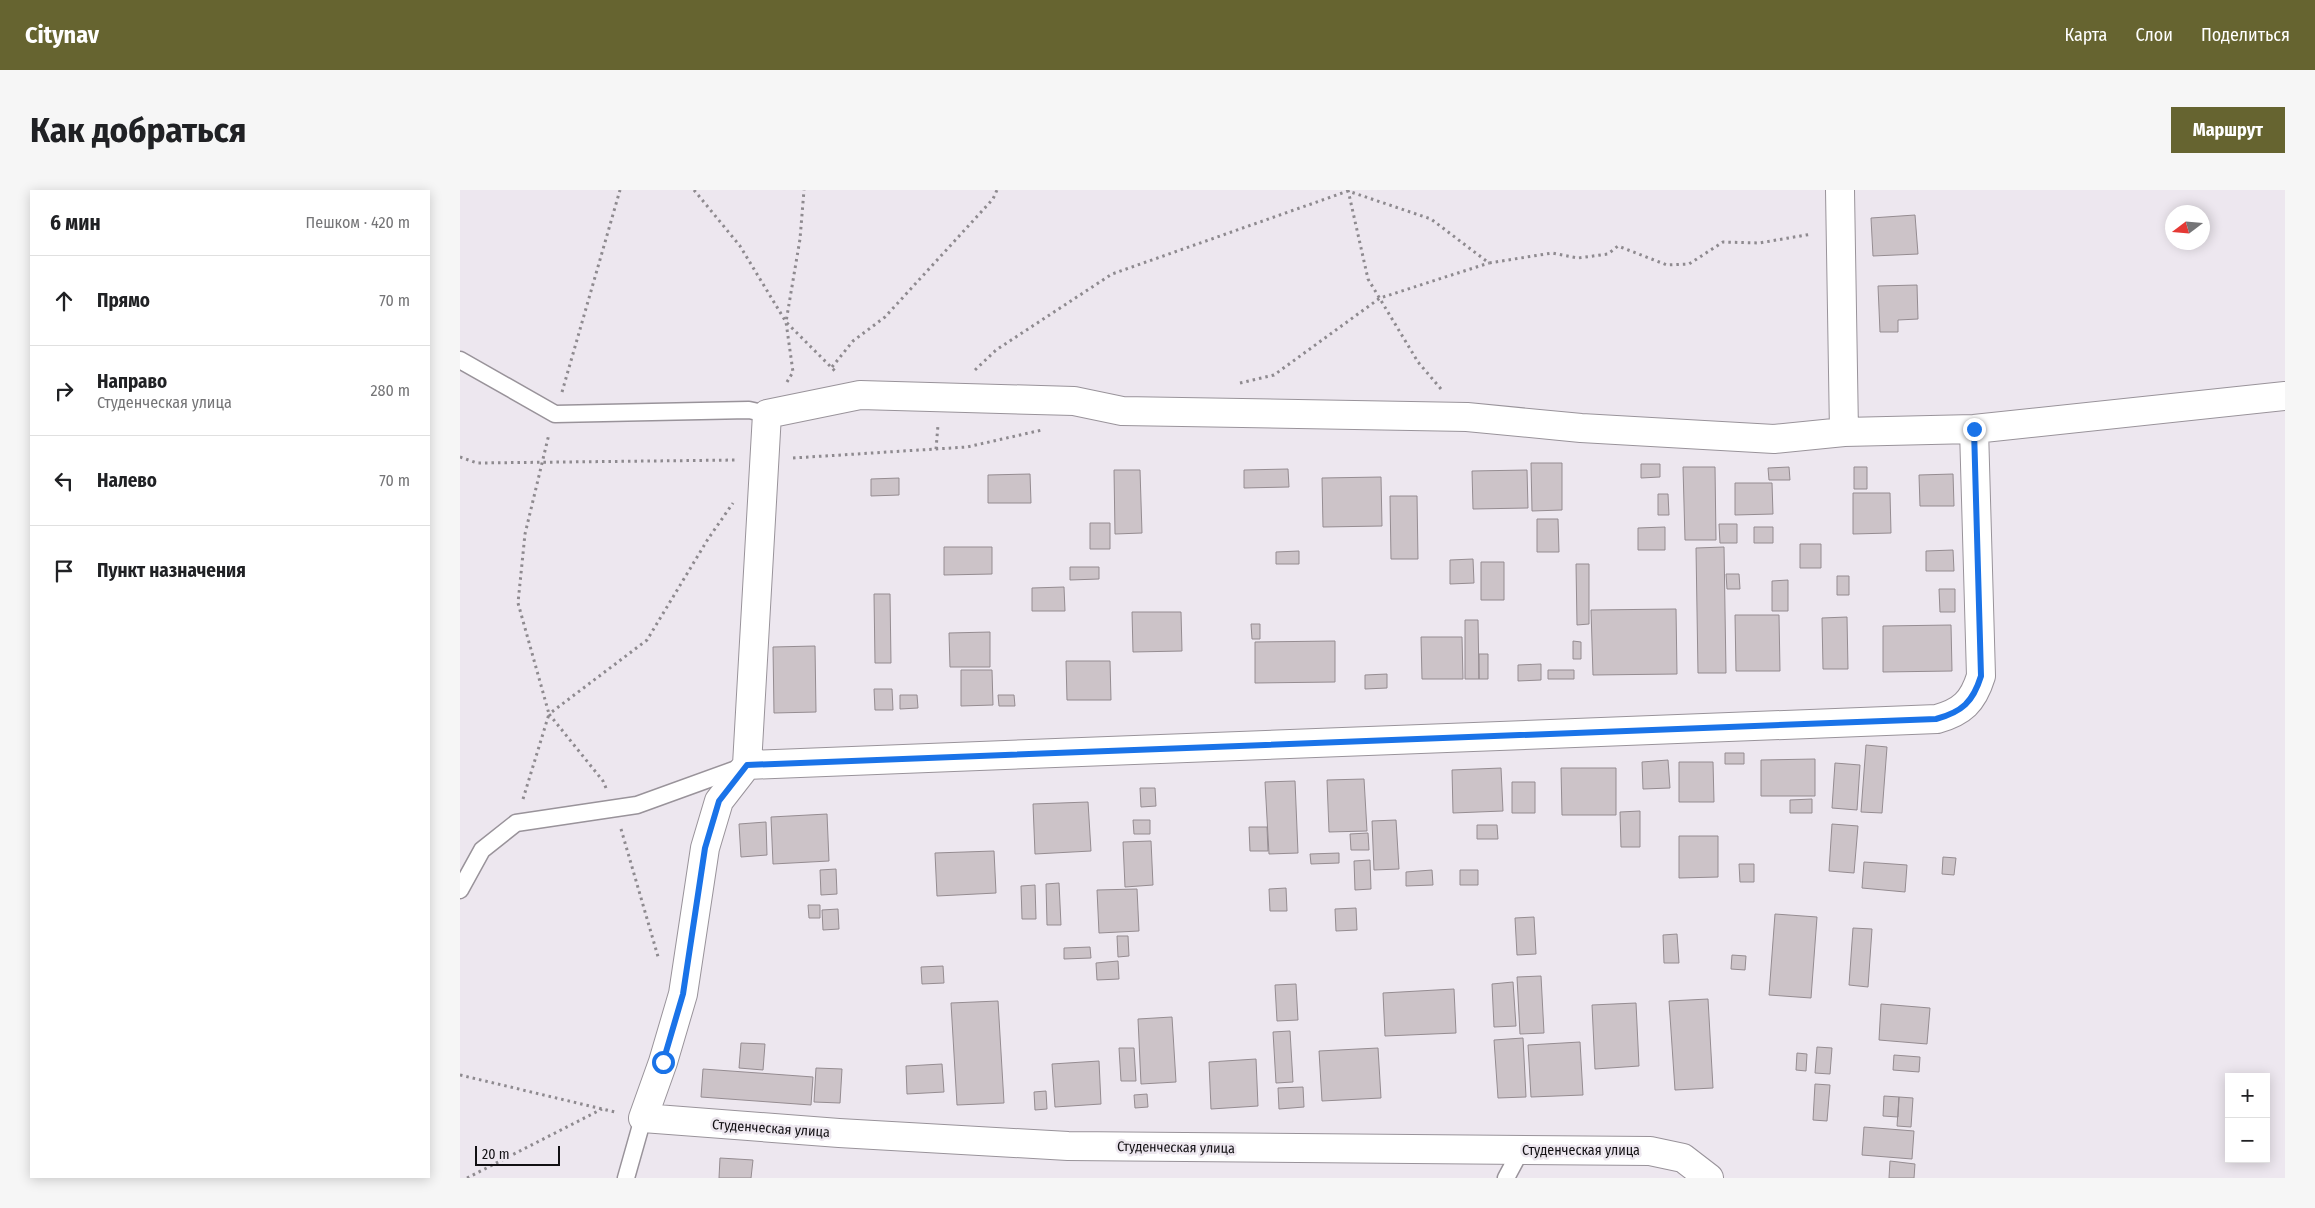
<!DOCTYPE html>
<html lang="ru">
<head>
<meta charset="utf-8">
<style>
	body { margin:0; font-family:"Fira Sans Condensed",sans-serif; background:#f6f6f6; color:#202124 }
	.controls { position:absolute; right:15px; bottom:15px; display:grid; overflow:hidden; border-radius:0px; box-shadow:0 2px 12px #0003 }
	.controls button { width:45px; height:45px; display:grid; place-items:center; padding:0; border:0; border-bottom:1px solid #e0e0e0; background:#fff; color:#202124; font:25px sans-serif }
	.compass { position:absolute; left:1705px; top:15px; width:45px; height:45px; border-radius:50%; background:#fff; box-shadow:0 2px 12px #0003; rotate:254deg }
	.scale { position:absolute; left:15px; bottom:12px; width:85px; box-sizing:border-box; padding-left:5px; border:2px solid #121013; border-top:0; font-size:14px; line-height:18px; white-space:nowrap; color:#121013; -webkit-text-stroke:4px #ede7ef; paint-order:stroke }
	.stop { position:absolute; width:15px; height:15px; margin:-11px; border:4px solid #1a73e8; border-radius:50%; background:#fff }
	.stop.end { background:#1a73e8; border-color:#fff; box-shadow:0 1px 5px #0008 }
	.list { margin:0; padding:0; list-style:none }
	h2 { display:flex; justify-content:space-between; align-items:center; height:65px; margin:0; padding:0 20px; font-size:21px }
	h2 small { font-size:16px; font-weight:400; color:#757577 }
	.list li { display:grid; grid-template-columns:32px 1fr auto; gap:15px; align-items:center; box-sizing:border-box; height:90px; padding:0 20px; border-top:1px solid #e0e0e0 }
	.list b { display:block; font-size:19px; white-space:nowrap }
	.list p { margin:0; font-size:16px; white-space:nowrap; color:#757577 }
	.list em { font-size:16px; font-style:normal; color:#757577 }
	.icon { flex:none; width:28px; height:28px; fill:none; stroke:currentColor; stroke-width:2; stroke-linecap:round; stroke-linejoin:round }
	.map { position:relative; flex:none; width:1825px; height:988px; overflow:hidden; border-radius:0px }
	header { display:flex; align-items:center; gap:30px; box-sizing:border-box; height:70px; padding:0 25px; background:#666430; color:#fff }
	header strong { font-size:24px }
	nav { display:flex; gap:28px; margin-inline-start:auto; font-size:18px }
	.intro { display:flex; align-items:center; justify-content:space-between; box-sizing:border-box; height:120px; padding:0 30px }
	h1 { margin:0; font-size:35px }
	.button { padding:12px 22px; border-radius:0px; background:#666430; color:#fff; font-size:18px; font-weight:700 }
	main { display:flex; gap:30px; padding:0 30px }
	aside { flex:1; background:#fff; border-radius:0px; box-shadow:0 2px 12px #0003 }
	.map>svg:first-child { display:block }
	.building { fill:#ccc3c8; stroke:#958c91 }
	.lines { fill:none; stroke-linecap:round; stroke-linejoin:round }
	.service-casing { stroke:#99939a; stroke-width:19 }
	.minor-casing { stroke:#99939a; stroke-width:30 }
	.path { stroke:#8e8a8f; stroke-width:3; stroke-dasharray:2.5 4; stroke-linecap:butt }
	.service { stroke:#fff; stroke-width:16 }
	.minor { stroke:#fff; stroke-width:28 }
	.route { stroke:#1a73e8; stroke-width:6 }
	.labels { text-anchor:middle; stroke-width:5; stroke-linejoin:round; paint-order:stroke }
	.street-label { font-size:14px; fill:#121013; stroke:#ede7ef }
</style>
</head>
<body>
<header>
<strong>Citynav</strong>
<nav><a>Карта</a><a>Слои</a><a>Поделиться</a></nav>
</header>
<div class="intro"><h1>Как добраться</h1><a class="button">Маршрут</a></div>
<main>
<aside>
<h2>6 мин<small>Пешком · 420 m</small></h2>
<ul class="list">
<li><svg class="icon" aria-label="ahead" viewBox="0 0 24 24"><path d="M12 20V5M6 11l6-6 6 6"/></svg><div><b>Прямо</b></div><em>70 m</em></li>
<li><svg class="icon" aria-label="right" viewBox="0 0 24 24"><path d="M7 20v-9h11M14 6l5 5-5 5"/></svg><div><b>Направо</b><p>Студенческая улица</p></div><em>280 m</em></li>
<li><svg class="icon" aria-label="left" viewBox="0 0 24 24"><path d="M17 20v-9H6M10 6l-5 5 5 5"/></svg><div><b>Налево</b></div><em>70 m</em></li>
<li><svg class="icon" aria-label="arrive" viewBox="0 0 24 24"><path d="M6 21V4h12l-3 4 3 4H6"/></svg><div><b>Пункт назначения</b></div></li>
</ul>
</aside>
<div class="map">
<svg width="1825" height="988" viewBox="0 0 1825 988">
	<rect width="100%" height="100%" fill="#ede7ef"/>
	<path class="building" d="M1455 25 1458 64 1413 66 1411 28Z
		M1457 95 1458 129 1438 130V142H1420L1418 96Z
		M1071 273H1102V320L1072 321Z
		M1181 274H1200V287L1181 288Z
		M1223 277H1255L1256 350H1225Z
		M1329 277 1330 290H1309L1308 278Z
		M1394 277H1407V299H1394Z
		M828 279 829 297 784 298V280Z
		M654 280H680L682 343 655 344Z
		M1067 280 1068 318 1013 319 1012 281Z
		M570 284 571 313H528V285Z
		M1493 284 1494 316H1460L1459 285Z
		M921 287 922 336 863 337 862 288Z
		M439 288V305L411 306V289Z
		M1275 293H1312L1313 324 1275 325Z
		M1393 303H1430L1431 343 1393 344Z
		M1198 304H1208L1209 325H1198Z
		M930 306H957L958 369H931Z
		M1077 329H1098L1099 362H1077Z
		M630 333H650V359H630Z
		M1259 334H1277V353H1260Z
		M1205 337V360H1178V338Z
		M1294 337H1313V353H1294Z
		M1340 354H1361V378H1340Z
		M484 357H532V384L484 385Z
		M1264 357 1266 483H1238L1236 358Z
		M1493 360 1494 381H1466V361Z
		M839 361V374H816V362Z
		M1013 369 1014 393 990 394V370Z
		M1021 372H1044V410H1021Z
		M1116 374H1129V434L1117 435Z
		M610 377H639V389L610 390Z
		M1266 384H1279L1280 399H1267Z
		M1377 386H1389V405H1377Z
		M1328 390V421H1312V391Z
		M604 397 605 421H572V398Z
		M1479 399H1495V422H1480Z
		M414 404H430L431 473H415Z
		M1216 419 1217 484 1133 485 1131 420Z
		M672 422H721L722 461 673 462Z
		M1275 425H1319L1320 481H1276Z
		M1387 427 1388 479H1363L1362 428Z
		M1005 430H1018L1019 489H1005Z
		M791 434H800V449H792Z
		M1491 435 1492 481 1423 482V436Z
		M530 442V477H490L489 443Z
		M961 447H1002L1003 489H962Z
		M875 451V492L795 493V452Z
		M1113 451 1121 452V469H1113Z
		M355 456 356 522 314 523 313 457Z
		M1019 464H1028V489H1019Z
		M606 471H650L651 510H607Z
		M1081 474V490L1058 491V475Z
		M501 480H532L533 515 501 516Z
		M1088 480H1114V489H1088Z
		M927 484V498L905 499V485Z
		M414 499H432L433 520H415Z
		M440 505H457L458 518 440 519Z
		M538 505H554L555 516H539Z
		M1406 555 1427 557 1422 623 1401 622Z
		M1265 563H1284V574H1265Z
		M1355 569V606H1301V570Z
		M1208 570 1210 598 1183 599 1182 572Z
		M1219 572H1253L1254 612H1219Z
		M1375 573 1400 575 1397 620 1372 618Z
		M1041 578 1043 621 993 623 992 580Z
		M1101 578H1156V625H1102Z
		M904 589 907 641 869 642 867 590Z
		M835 591 838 663 809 664 805 592Z
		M1052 592H1075V623H1052Z
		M680 598H695L696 616 681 617Z
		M1352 609V623H1330V610Z
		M628 612 631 661 575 664 573 614Z
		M1180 621V657H1161L1160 622Z
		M367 624 369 671 313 674 311 627Z
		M673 630H690V644H674Z
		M936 630 939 679 914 680 912 631Z
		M306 632 307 665 281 667 279 634Z
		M1372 634 1398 636 1394 683 1369 681Z
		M1017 635H1037L1038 649H1017Z
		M789 637H807L808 661H790Z
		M908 643 909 660H891L890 644Z
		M1219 646H1258V687L1219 688Z
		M691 651 693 695 665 697 663 652Z
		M534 661 536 703 477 706 475 663Z
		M879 663V673L851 674 850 664Z
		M1483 667 1496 668 1494 685 1482 684Z
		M910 670 911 699 895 700 894 671Z
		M1404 672 1447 675 1445 702 1402 698Z
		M1279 674H1294V692H1280Z
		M376 679 377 704 361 705 360 680Z
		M972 680 973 695 946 696V682Z
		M1000 680H1018V695H1000Z
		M599 693 601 735H587L586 694Z
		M575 695 576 729H562L561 696Z
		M826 698 827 721H810L809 699Z
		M677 699 679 741 639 743 637 700Z
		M348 715H360V728H349Z
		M896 718 897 740 876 741 875 719Z
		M378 719 379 739 363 740 362 720Z
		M1315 724 1357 727 1351 808 1309 805Z
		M1074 727 1076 764 1057 765 1055 728Z
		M1393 738 1412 739 1408 797 1389 795Z
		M1217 744 1219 773H1204L1203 745Z
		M657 746H668L669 766 658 767Z
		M630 757 631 768 604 769V758Z
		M1272 765 1286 766 1285 780 1271 779Z
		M658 771 659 789 637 790 636 773Z
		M483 776 484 793 462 794 461 777Z
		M1081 786 1084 843 1060 844 1057 787Z
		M1053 792 1056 836 1034 837 1032 794Z
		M836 794 838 830 817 831 815 795Z
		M994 799 996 843 925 846 923 803Z
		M1248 809 1253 898 1215 900 1209 811Z
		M538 811 544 913 497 915 491 813Z
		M1176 813 1179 876 1135 879 1132 815Z
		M1421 814 1470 818 1467 854 1419 850Z
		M712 827 716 892 681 894 678 829Z
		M830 841 833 892 816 893 813 842Z
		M1063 848 1066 907 1038 908 1034 850Z
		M1120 852 1123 905 1071 907 1068 855Z
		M281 853 305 854 303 880 279 878Z
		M1357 857 1372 858 1370 884 1355 883Z
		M659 858H674L676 891H661Z
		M918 858 921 908 862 911 859 861Z
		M1337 863 1347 864 1346 881 1336 880Z
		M1434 865 1460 867 1459 882 1433 880Z
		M796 869 798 916 751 919 749 872Z
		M639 871 641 914 595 917 592 874Z
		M482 874 484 902 447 904 446 876Z
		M356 878 382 879 380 913 354 912Z
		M243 879 353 887 351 915 241 907Z
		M1355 894 1370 895 1367 931 1353 930Z
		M843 897 844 917 819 919 818 898Z
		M586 901 587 919 575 920 574 902Z
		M687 904 688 917 675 918 674 905Z
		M1424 906 1439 907 1438 927 1423 926Z
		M1439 907 1453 908 1451 937 1437 936Z
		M1404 937 1454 941 1452 969 1402 965Z
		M260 968 293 970 291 988H259Z
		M1430 971 1455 974 1454 988H1429Z"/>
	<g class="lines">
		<g class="service-casing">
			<path id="service" d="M0 170 95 224 289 220 307 224
				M0 700 22 660 56 633 177 615 282 577
				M166 988 183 928
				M1046 988 1061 960"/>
		</g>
		<g class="minor-casing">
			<path id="minor" d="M1380 0 1384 242
				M287 575 1477 529C1502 522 1513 512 1521 486L1514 239
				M1249 988 1223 968 1190 961 608 956 379 943 183 928 203 872 223 804 245 658 259 611 287 575 307 224 400 205 614 211 662 221 1007 227 1121 238 1314 249 1384 242 1514 239 1825 206"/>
		</g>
		<path class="path" d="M234 0 280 56 326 132 376 182
			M888 0 908 89 958 172 981 199
			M372 177 393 151 425 127 533 9 537 0
			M515 180 536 160 652 84 888 1 971 29 1029 73 1092 63 1118 68 1148 64 1158 56 1207 75 1229 74 1263 52 1299 53 1352 44
			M327 192 333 182 326 132 340 49 344 0
			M780 193 814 185 920 108 1029 73
			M102 202 160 0
			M476 259 478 235
			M0 267 17 273 277 270
			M333 268 507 257 582 240
			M146 598 143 591 89 524 187 450 248 349 273 313
			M63 609 89 524 58 413 65 344 89 244
			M161 639 199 770
			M0 885 155 922
			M7 988 142 919"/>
		<use href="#service" class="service"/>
		<use href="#minor" class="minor"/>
	</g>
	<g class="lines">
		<path class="route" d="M203 872 223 804 245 658 259 611 287 575 1476 529C1502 522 1513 512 1521 486L1514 239"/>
	</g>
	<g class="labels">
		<g class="street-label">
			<text transform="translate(311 938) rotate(4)" y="5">Студенческая улица</text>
			<text transform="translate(716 957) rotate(1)" y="5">Студенческая улица</text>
			<text x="1121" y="965">Студенческая улица</text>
		</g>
	</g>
</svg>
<div class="controls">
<button>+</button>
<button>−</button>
</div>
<svg class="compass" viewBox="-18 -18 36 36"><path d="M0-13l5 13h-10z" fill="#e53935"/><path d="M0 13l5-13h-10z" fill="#757577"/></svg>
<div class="scale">20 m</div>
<div class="stop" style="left:203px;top:872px"></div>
<div class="stop end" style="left:1514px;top:239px"></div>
</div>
</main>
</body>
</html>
